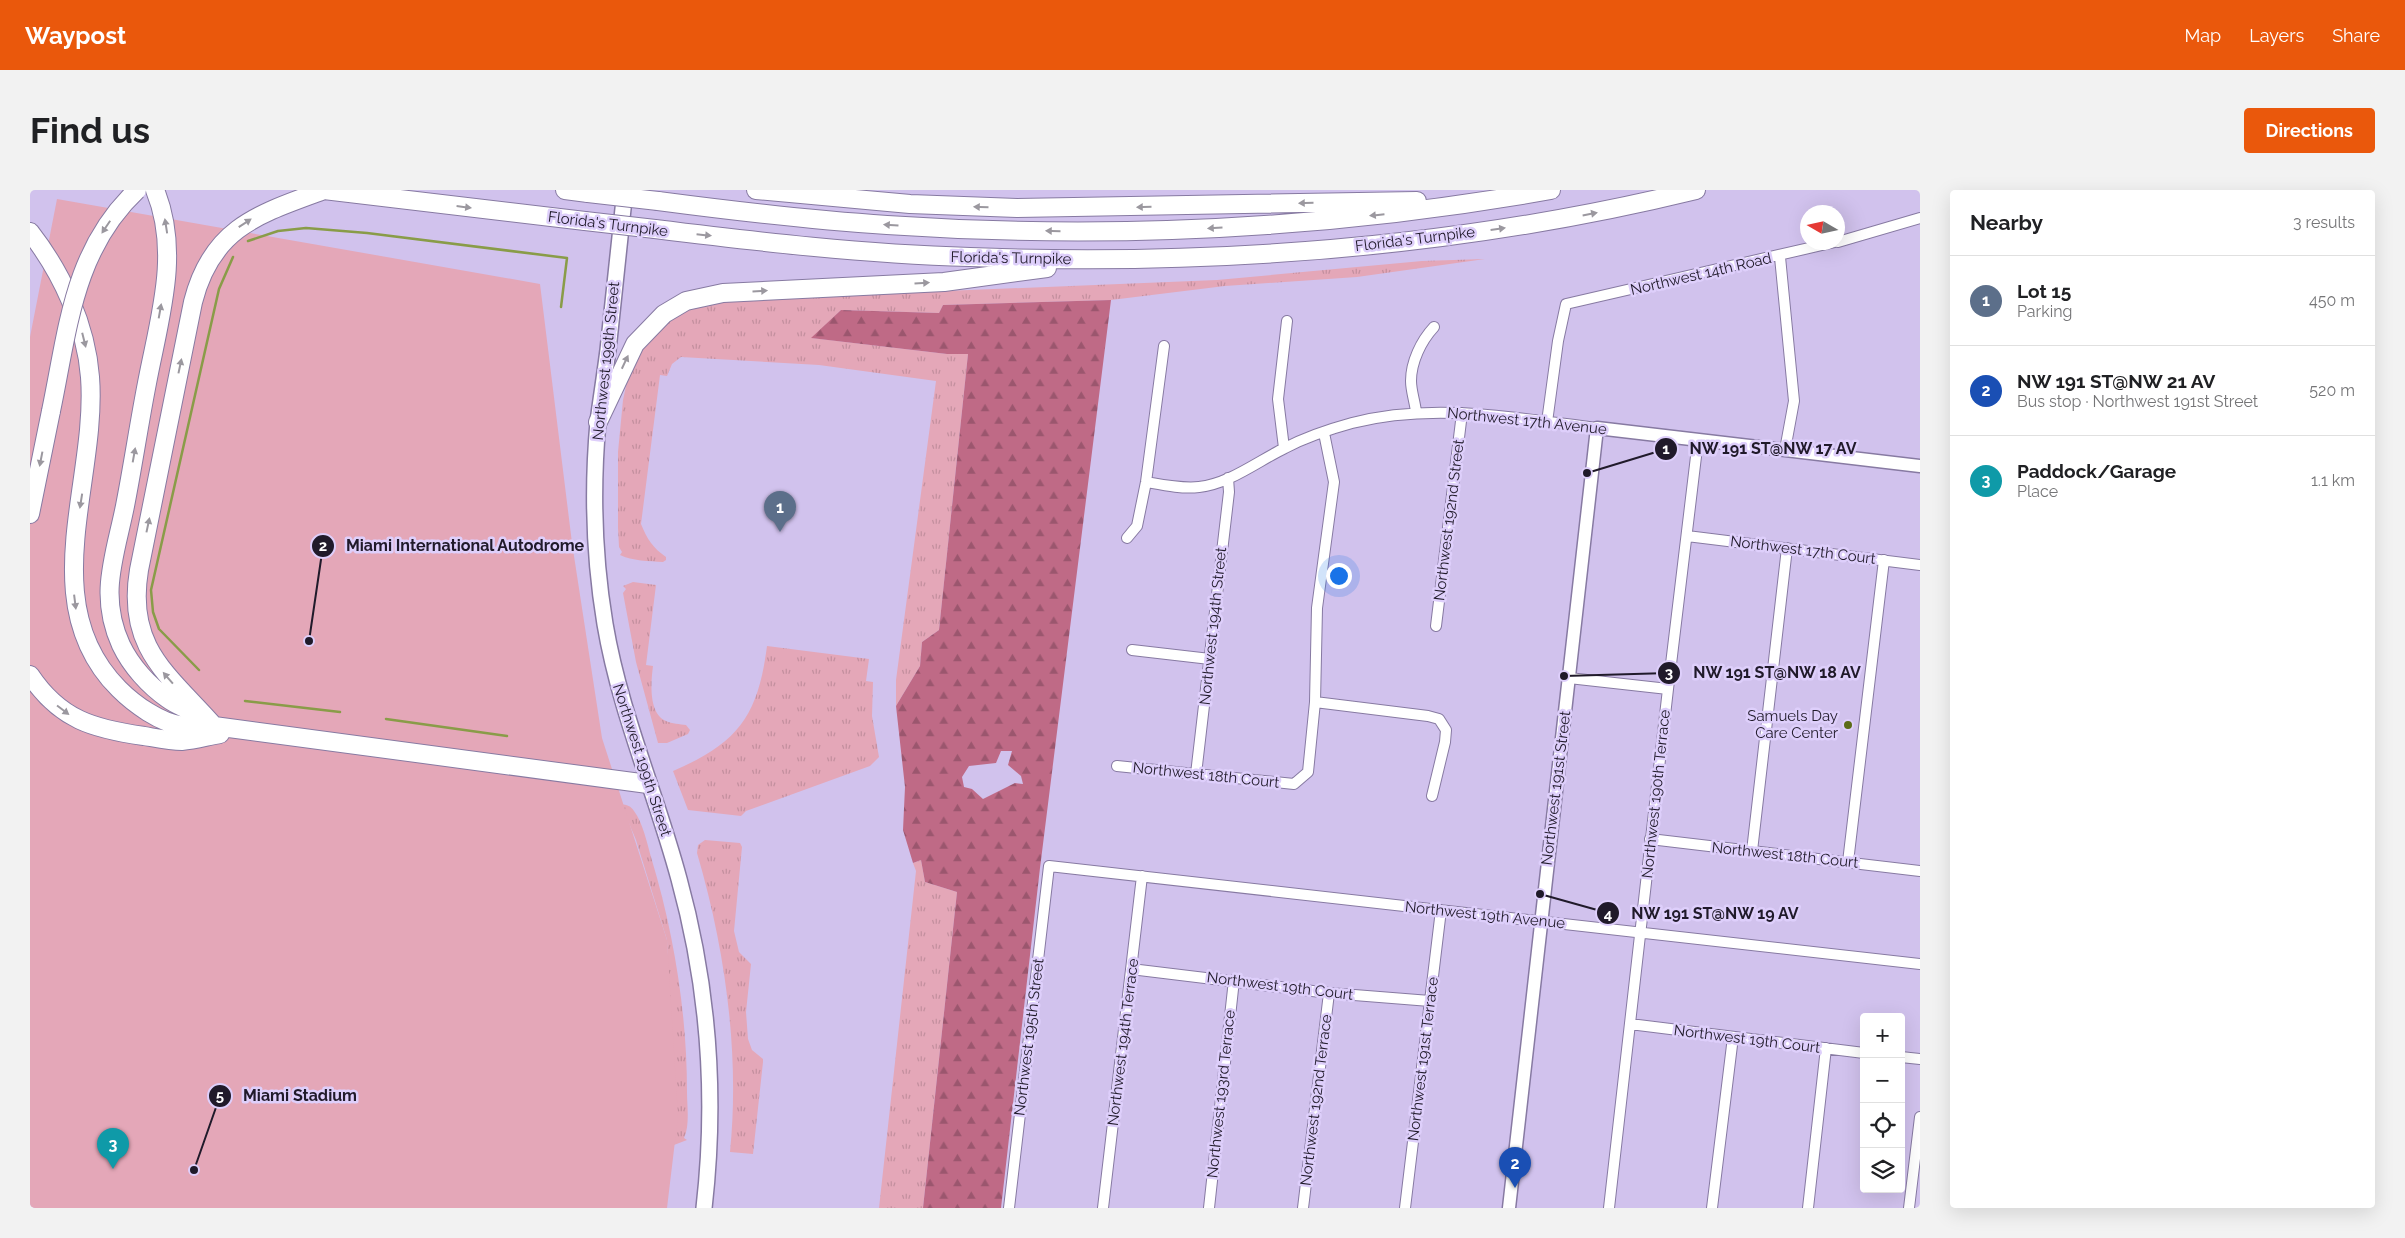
<!DOCTYPE html>
<html lang="en">
<head>
<meta charset="utf-8">
<style>
	body { margin:0; font-family:Raleway,sans-serif; background:#f2f2f2; color:#202124 }
	.controls { position:absolute; right:15px; bottom:15px; display:grid; overflow:hidden; border-radius:5px; box-shadow:0 5px 20px #0002 }
	.controls button { width:45px; height:45px; display:grid; place-items:center; padding:0; border:0; border-bottom:1px solid #e0e0e0; background:#fff; color:#202124; font:25px sans-serif }
	.compass { position:absolute; left:1770px; top:15px; width:45px; height:45px; border-radius:50%; background:#fff; box-shadow:0 5px 20px #0002; rotate:279deg }
	.you { position:absolute; left:1308px; top:385px; width:18px; height:18px; margin:-12px; border:4px solid #fff; border-radius:50%; background:#1a73e8; box-shadow:0 0 0 8px #1a73e833 }
	.badge { display:grid; place-items:center; width:32px; height:32px; border-radius:50%; background:#ea580c; color:#fff; font-size:16px; font-weight:700 }
	.pin { position:absolute; translate:-50% -41px; filter:drop-shadow(0 1px 2px #0008) }
	.pin::after { content:''; position:absolute; top:26px; width:18px; height:15px; background:inherit; clip-path:polygon(0 0,100% 0,50% 100%) }
	.list { margin:0; padding:0; list-style:none }
	h2 { display:flex; justify-content:space-between; align-items:center; height:65px; margin:0; padding:0 20px; font-size:21px }
	h2 small { font-size:16px; font-weight:400; color:#757577 }
	.list li { display:grid; grid-template-columns:32px 1fr auto; gap:15px; align-items:center; box-sizing:border-box; height:90px; padding:0 20px; border-top:1px solid #e0e0e0 }
	.list b { display:block; font-size:19px; white-space:nowrap }
	.list p { margin:0; font-size:16px; white-space:nowrap; color:#757577 }
	.list em { font-size:16px; font-style:normal; color:#757577 }
	.icon { flex:none; width:28px; height:28px; fill:none; stroke:currentColor; stroke-width:2; stroke-linecap:round; stroke-linejoin:round }
	.map { position:relative; flex:none; width:1890px; height:1018px; overflow:hidden; border-radius:5px }
	header { display:flex; align-items:center; gap:30px; box-sizing:border-box; height:70px; padding:0 25px; background:#ea580c; color:#fff }
	header strong { font-size:24px }
	nav { display:flex; gap:28px; margin-inline-start:auto; font-size:18px }
	.intro { display:flex; align-items:center; justify-content:space-between; box-sizing:border-box; height:120px; padding:0 30px }
	h1 { margin:0; font-size:35px }
	.button { padding:12px 22px; border-radius:5px; background:#ea580c; color:#fff; font-size:18px; font-weight:700 }
	main { display:flex; gap:30px; padding:0 30px }
	aside { flex:1; background:#fff; border-radius:5px; box-shadow:0 5px 20px #0002 }
	.map>svg:first-child { display:block }
	.grass { fill:url(#grass-tufts) }
	.forest { fill:url(#forest-firs); fill-rule:evenodd }
	.garden { fill:#e4a7b8 }
	.lines { fill:none; stroke-linecap:round; stroke-linejoin:round }
	.stream { stroke:#899c48; stroke-width:2.5 }
	.minor-casing { stroke:#877aa2; stroke-width:12 }
	.tertiary-casing { stroke:#877aa2; stroke-width:15 }
	.primary-casing { stroke:#877aa2; stroke-width:18 }
	.motorway-casing { stroke:#877aa2; stroke-width:20 }
	.minor { stroke:#fff; stroke-width:10 }
	.tertiary { stroke:#fff; stroke-width:12 }
	.primary { stroke:#fff; stroke-width:15 }
	.motorway { stroke:#fff; stroke-width:18 }
	.motorway-bridge-casing { stroke:#877aa2; stroke-width:20; stroke-linecap:butt }
	.motorway-bridge { stroke:#fff; stroke-width:18 }
	.oneway { fill:#9b989f }
	.poi-dot { fill:#5b6b17; stroke:#decffb; stroke-width:2 }
	.labels { text-anchor:middle; stroke-width:5; stroke-linejoin:round; paint-order:stroke }
	.street-label { font-size:15px; fill:#201a2a; stroke:#decffb }
	.poi-label { font-size:15px; fill:#201a2a; stroke:#decffb; text-anchor:end }
	.leader { fill:none; stroke:#201a2a; stroke-width:2 }
	.callout-dot { fill:#201a2a; stroke:#decffb; stroke-width:2 }
	.mark-label { font-size:15px; text-anchor:middle; font-weight:bold; fill:#fff }
	.callout-label { font-size:16px; text-anchor:middle; font-weight:bold; fill:#201a2a; stroke:#decffb; stroke-width:5; stroke-linejoin:round; paint-order:stroke }
</style>
</head>
<body>
<header>
<strong>Waypost</strong>
<nav><a>Map</a><a>Layers</a><a>Share</a></nav>
</header>
<div class="intro"><h1>Find us</h1><a class="button">Directions</a></div>
<main>
<div class="map">
<svg width="1890" height="1018" viewBox="0 0 1890 1018">
	<defs>
		<pattern id="grass-tufts" width="24" height="20" patternUnits="userSpaceOnUse" patternTransform="scale(1.25)"><rect width="24" height="20" fill="#e4a7b8"/><path d="M3 7l-1-3M5 7V3M7 7l1-3M15 17l-1-3M17 17v-4M19 17l1-3" fill="none" stroke="#c38f9e"/></pattern>
		<pattern id="forest-firs" width="22" height="20" patternUnits="userSpaceOnUse" patternTransform="scale(1.25)"><rect width="22" height="20" fill="#bf6a86"/><path d="M5 1l3.5 6h-7zM16 11l3.5 6h-7z" fill="#9b566e"/></pattern>
	</defs>
	<rect width="100%" height="100%" fill="#d1c2ed"/>
	<path class="grass" d="M1455 69 1327 87 1195 96 1081 110 913 115 909 123 811 120 782 148 917 164H938L909 440 892 452 890 476 866 516V490L906 191 789 175 651 167 642 174 637 186 630 185 611 334C617 349 623 358 636 367V370L633 372C619 371 602 371 590 365L592 362 589 357 588 338V262L593 210 598 187 617 146 654 119 694 110 1187 90 1392 71Z
		M603 392 626 395 616 475 623 476C621 492 618 523 636 531 642 534 650 534 656 535L660 540 658 544 637 553H628L606 472 593 403 596 399 593 396Z
		M737 456 839 469 836 491 843 492 842 526 849 567 840 576 716 621 711 626 658 620 643 581C708 553 728 526 737 456Z
		M591 614C597 615 601 616 604 621 613 633 617 653 621 667 644 743 657 823 657 902 657 916 660 935 654 948L657 950 644 955 637 750 606 650Z
		M675 650 710 653 712 657 704 741 709 762 721 774 716 822 718 849 722 860 733 869V872L723 964 700 962C710 863 695 758 667 663L668 655Z
		M891 670 895 692 927 702 893 1018H849L886 681 883 673Z"/>
	<path class="forest" d="M1081 110 1010 678 971 1018H893L927 702 895 692 891 670 883 673 873 640 875 597 866 516 890 476 892 452 909 440 938 164H917L781 148 811 120 909 123 913 115ZM971 561H982L978 575 991 586 993 594 985 593 953 609 942 599 934 597 932 587 939 576 966 573Z"/>
	<path class="garden" d="M27 9 510 94 542 353 572 548 637 750 648 926 637 1018H0V147Z"/>
	<g class="lines">
		<path class="stream" d="M218 51 248 41 276 38 337 43 537 68 531 117
			M169 480 129 439 123 422 121 400 189 99 203 67
			M215 511 310 522
			M356 529 477 546"/>
		<g class="minor-casing">
			<path id="minor" d="M1808 52 1890 28
				M1750 67 1764 211 1755 260
				M1386 222C1385 212 1381 201 1381 191 1381 172 1391 151 1404 137
				M1517 232 1528 151 1536 114 1805 52
				M1254 258 1248 209 1257 131
				M1116 292C1133 295 1152 299 1169 297 1199 294 1228 271 1255 258 1276 247 1300 239 1322 233 1403 212 1486 228 1567 238
				M1657 346 1890 375
				M1097 348 1107 336 1116 292 1134 156
				M1406 436 1432 223
				M1102 460 1180 469
				M1539 488 1638 499
				M1285 512 1398 526 1409 529 1416 540 1415 552 1402 606
				M1087 576 1264 594 1278 582 1285 512 1287 418 1304 292 1294 243
				M1166 584 1199 302 1198 288
				M1620 649 1890 681
				M1722 661 1757 358
				M1818 672 1854 370
				M1101 779 1299 803 1400 811
				M1600 834 1834 863
				M1871 867 1890 869
				M979 1018 1019 676 1890 774
				M1073 1018 1112 686
				M1179 1018 1204 790
				M1273 1018 1299 803
				M1375 1018 1411 720
				M1579 1018 1638 499 1668 250
				M1682 1018 1703 847
				M1778 1018 1796 858
				M1879 1018 1890 927"/>
		</g>
		<g class="tertiary-casing">
			<path id="tertiary" d="M1479 1018 1567 238 1890 276"/>
		</g>
		<g class="primary-casing">
			<path id="primary" d="M595 0C589 53 584 107 578 160 575 184 571 208 568 232 562 299 564 368 575 434 590 523 626 603 649 689 679 798 687 905 674 1018"/>
		</g>
		<g class="motorway-casing">
			<path id="motorway" d="M125 0C151 63 129 129 117 193 109 234 103 275 95 316 85 366 68 405 91 455 101 476 119 496 138 509 146 515 156 518 164 523
				M294 0 555 31
				M535 0 558 3
				M726 0 880 14 987 18 1387 11
				M628 11C704 21 780 30 857 35 1079 50 1302 39 1521 0
				M625 39C730 52 834 64 940 67 1183 76 1429 58 1666 0
				M0 42C32 83 56 135 60 187 68 291 3 413 89 499 104 514 130 533 153 536 163 537 174 536 184 536L618 594
				M568 232 605 154 634 124 656 111 693 103 914 92 1017 78
				M0 324 21 221
				M0 485C30 530 64 539 114 546 126 548 140 551 152 551 165 550 178 546 190 544
				M184 536C138 484 96 458 109 380L163 112C182 37 229 24 294 0"/>
		</g>
		<use href="#minor" class="minor"/>
		<use href="#tertiary" class="tertiary"/>
		<use href="#primary" class="primary"/>
		<use href="#motorway" class="motorway"/>
		<g class="motorway-bridge-casing">
			<path id="motorway-bridge" d="M558 3 628 11
				M555 31 625 39
				M21 221C38 140 43 60 107 0"/>
		</g>
		<use href="#motorway-bridge" class="motorway-bridge"/>
	</g>
	<defs><path id="oneway-solid" d="M-6-.8H1V-3.2L6.5 0L1 3.2V.8H-6Z" transform="scale(1.25)"/></defs>
	<g class="oneway">
		<use href="#oneway-solid" transform="translate(1276 13) rotate(179)"/>
		<use href="#oneway-solid" transform="translate(434 17) rotate(7)"/>
		<use href="#oneway-solid" transform="translate(951 17) rotate(-178)"/>
		<use href="#oneway-solid" transform="translate(1114 17) rotate(179)"/>
		<use href="#oneway-solid" transform="translate(1560 24) rotate(-11)"/>
		<use href="#oneway-solid" transform="translate(1347 25) rotate(174)"/>
		<use href="#oneway-solid" transform="translate(215 33) rotate(-33)"/>
		<use href="#oneway-solid" transform="translate(861 35) rotate(-176)"/>
		<use href="#oneway-solid" transform="translate(136 36) rotate(-99)"/>
		<use href="#oneway-solid" transform="translate(76 37) rotate(124)"/>
		<use href="#oneway-solid" transform="translate(1185 38) rotate(177)"/>
		<use href="#oneway-solid" transform="translate(1468 39) rotate(-8)"/>
		<use href="#oneway-solid" transform="translate(1023 41) rotate(-179)"/>
		<use href="#oneway-solid" transform="translate(674 45) rotate(6)"/>
		<use href="#oneway-solid" transform="translate(892 93) rotate(-3)"/>
		<use href="#oneway-solid" transform="translate(730 101) rotate(-3)"/>
		<use href="#oneway-solid" transform="translate(130 121) rotate(-80)"/>
		<use href="#oneway-solid" transform="translate(54 150) rotate(76)"/>
		<use href="#oneway-solid" transform="translate(595 172) rotate(-65)"/>
		<use href="#oneway-solid" transform="translate(150 176) rotate(-78)"/>
		<use href="#oneway-solid" transform="translate(104 265) rotate(-80)"/>
		<use href="#oneway-solid" transform="translate(11 269) rotate(101)"/>
		<use href="#oneway-solid" transform="translate(51 311) rotate(99)"/>
		<use href="#oneway-solid" transform="translate(118 335) rotate(-78)"/>
		<use href="#oneway-solid" transform="translate(45 412) rotate(83)"/>
		<use href="#oneway-solid" transform="translate(138 488) rotate(-131)"/>
		<use href="#oneway-solid" transform="translate(33 520) rotate(37)"/>
	</g>
	<circle class="poi-dot" cx="1818" cy="535" r="5"/>
	<g class="labels">
		<g class="street-label">
			<text transform="translate(578 34) rotate(7)" y="5">Florida's Turnpike</text>
			<text transform="translate(1385 49) rotate(-7)" y="5">Florida's Turnpike</text>
			<text transform="translate(981 68) rotate(1)" y="5">Florida's Turnpike</text>
			<text transform="translate(1671 84) rotate(-13)" y="5">Northwest 14th Road</text>
			<text transform="translate(576 171) rotate(-84)" y="5">Northwest 199th Street</text>
			<text transform="translate(1497 231) rotate(6)" y="5">Northwest 17th Avenue</text>
			<text transform="translate(1419 330) rotate(-83)" y="5">Northwest 192nd Street</text>
			<text transform="translate(1773 360) rotate(7)" y="5">Northwest 17th Court</text>
			<text transform="translate(1183 436) rotate(-84)" y="5">Northwest 194th Street</text>
			<text transform="translate(612 570) rotate(72)" y="5">Northwest 199th Street</text>
			<text transform="translate(1176 585) rotate(6)" y="5">Northwest 18th Court</text>
			<text transform="translate(1526 598) rotate(-83)" y="5">Northwest 191st Street</text>
			<text transform="translate(1626 604) rotate(-84)" y="5">Northwest 190th Terrace</text>
			<text transform="translate(1755 665) rotate(6)" y="5">Northwest 18th Court</text>
			<text transform="translate(1455 725) rotate(6)" y="5">Northwest 19th Avenue</text>
			<text transform="translate(1250 796) rotate(7)" y="5">Northwest 19th Court</text>
			<text transform="translate(999 847) rotate(-83)" y="5">Northwest 195th Street</text>
			<text transform="translate(1717 849) rotate(7)" y="5">Northwest 19th Court</text>
			<text transform="translate(1093 852) rotate(-83)" y="5">Northwest 194th Terrace</text>
			<text transform="translate(1393 869) rotate(-83)" y="5">Northwest 191st Terrace</text>
			<text transform="translate(1191 904) rotate(-84)" y="5">Northwest 193rd Terrace</text>
			<text transform="translate(1286 910) rotate(-83)" y="5">Northwest 192nd Terrace</text>
		</g>
		<g class="poi-label">
			<text x="1808" y="531">Samuels Day<tspan x="1808" dy="17">Care Center</tspan></text>
		</g>
	</g>
	<path class="leader" d="M1557 283L1636 259M279 451L293 356M1534 486L1639 483M1510 704L1578 723M164 980L190 906"/>
	<g class="callout-dot">
		<circle cx="1557" cy="283" r="5"/>
		<circle cx="279" cy="451" r="5"/>
		<circle cx="1534" cy="486" r="5"/>
		<circle cx="1510" cy="704" r="5"/>
		<circle cx="164" cy="980" r="5"/>
		<circle cx="1636" cy="259" r="12"/>
		<circle cx="293" cy="356" r="12"/>
		<circle cx="1639" cy="483" r="12"/>
		<circle cx="1578" cy="723" r="12"/>
		<circle cx="190" cy="906" r="12"/>
	</g>
	<g class="mark-label">
		<text x="1636" y="264">1</text>
		<text x="293" y="361">2</text>
		<text x="1639" y="488">3</text>
		<text x="1578" y="729">4</text>
		<text x="190" y="911">5</text>
	</g>
	<g class="callout-label">
		<text x="1743" y="264">NW 191 ST@NW 17 AV</text>
		<text x="435" y="361">Miami International Autodrome</text>
		<text x="1747" y="488">NW 191 ST@NW 18 AV</text>
		<text x="1685" y="729">NW 191 ST@NW 19 AV</text>
		<text x="270" y="911">Miami Stadium</text>
	</g>
</svg>
<div class="controls">
<button>+</button>
<button>−</button>
<button><svg class="icon" aria-label="locate" viewBox="0 0 24 24"><circle cx="12" cy="12" r="6"/><path d="M12 2v4M12 18v4M2 12h4M18 12h4"/></svg></button>
<button><svg class="icon" aria-label="layers" viewBox="0 0 24 24"><path d="M12 4l9 5-9 5-9-5zM3 14l9 5 9-5"/></svg></button>
</div>
<svg class="compass" viewBox="-18 -18 36 36"><path d="M0-13l5 13h-10z" fill="#e53935"/><path d="M0 13l5-13h-10z" fill="#757577"/></svg>
<div class="you"></div>
<div class="pin badge" style="left:750px;top:342px;background:#5c6f8a">1</div>
<div class="pin badge" style="left:1485px;top:998px;background:#1a4fb4">2</div>
<div class="pin badge" style="left:83px;top:979px;background:#0f9aa8">3</div>
</div>
<aside>
<h2>Nearby<small>3 results</small></h2>
<ul class="list">
<li><span class="badge" style="background:#5c6f8a">1</span><div><b>Lot 15</b><p>Parking</p></div><em>450 m</em></li>
<li><span class="badge" style="background:#1a4fb4">2</span><div><b>NW 191 ST@NW 21 AV</b><p>Bus stop · Northwest 191st Street</p></div><em>520 m</em></li>
<li><span class="badge" style="background:#0f9aa8">3</span><div><b>Paddock/Garage</b><p>Place</p></div><em>1.1 km</em></li>
</ul>
</aside>
</main>
</body>
</html>
